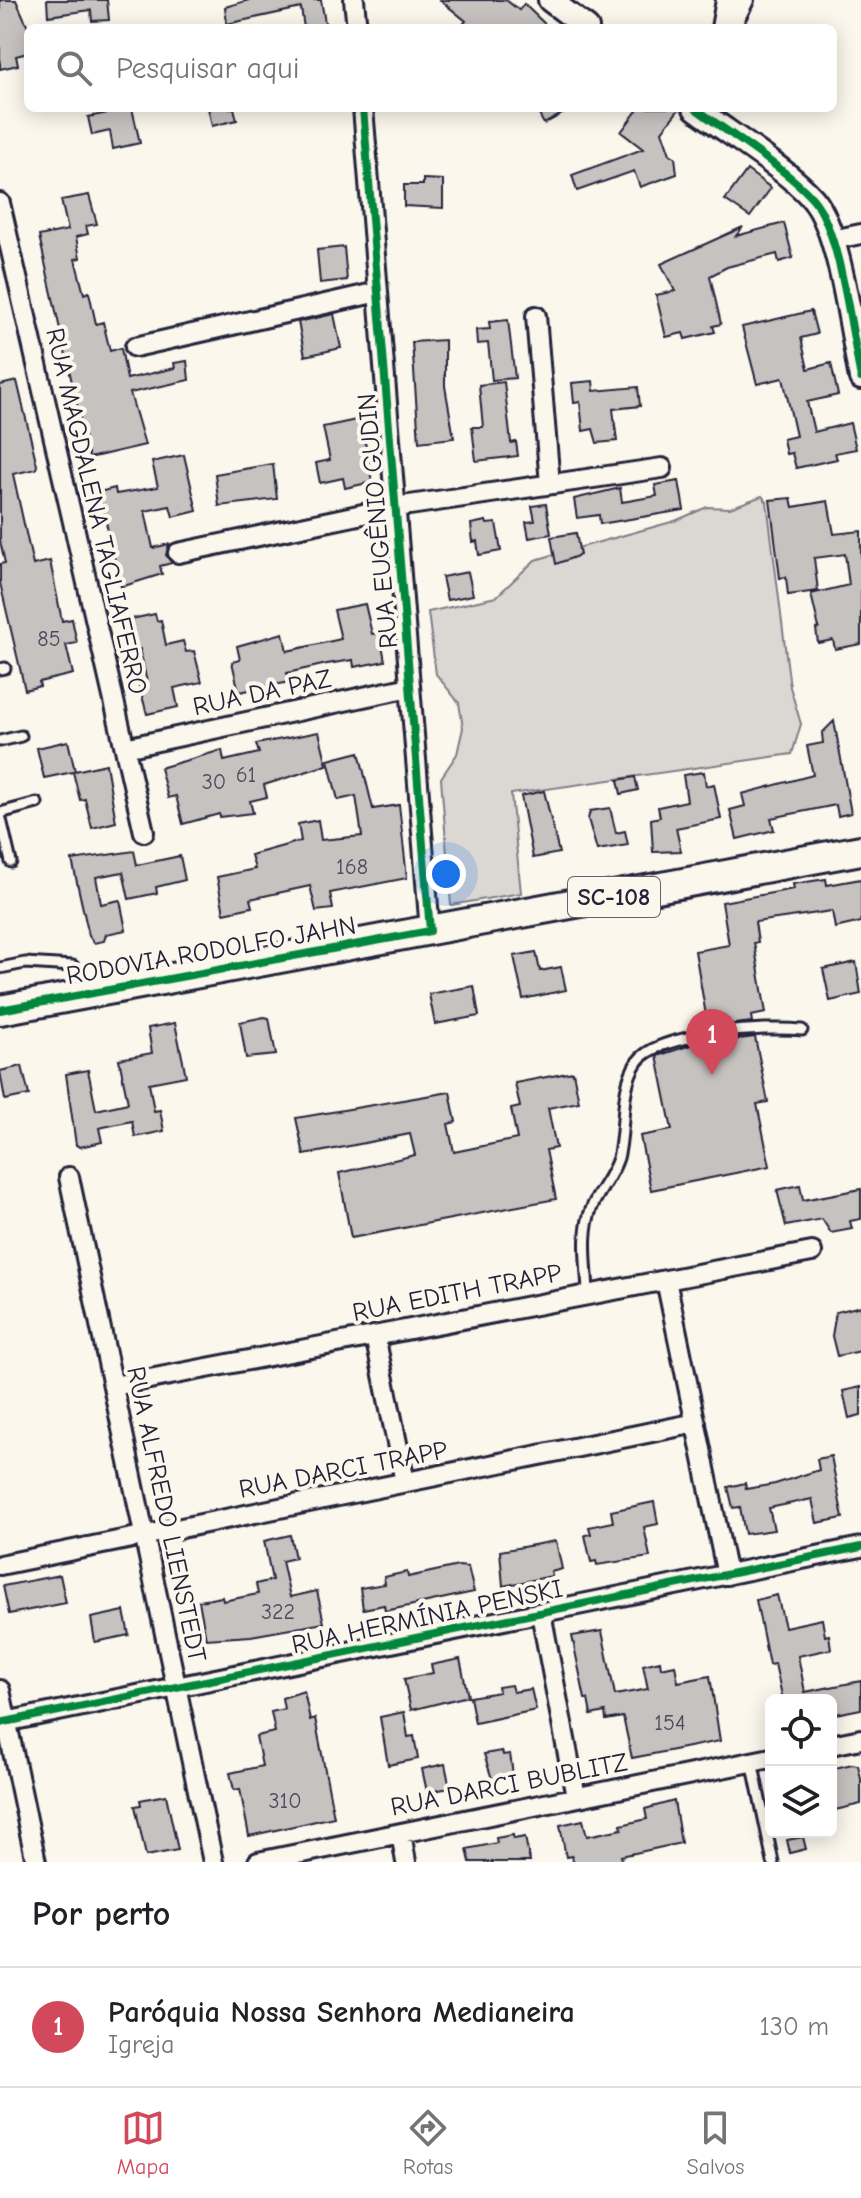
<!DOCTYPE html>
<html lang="pt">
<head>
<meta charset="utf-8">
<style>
	body { margin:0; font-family:"Comic Neue",sans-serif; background:#f2f2f2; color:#202124 }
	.controls { position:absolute; right:24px; bottom:24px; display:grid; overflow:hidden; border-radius:12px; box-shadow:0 4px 20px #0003 }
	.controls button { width:72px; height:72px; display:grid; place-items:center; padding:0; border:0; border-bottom:2px solid #e0e0e0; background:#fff; color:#202124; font:40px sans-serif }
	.you { position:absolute; left:446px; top:874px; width:28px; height:28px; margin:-20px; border:6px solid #fff; border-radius:50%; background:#1a73e8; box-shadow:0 0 0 12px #1a73e833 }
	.badge { display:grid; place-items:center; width:52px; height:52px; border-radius:50%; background:#d1495b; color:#fff; font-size:26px; font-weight:700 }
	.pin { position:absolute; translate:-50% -66px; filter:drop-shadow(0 2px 4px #0008) }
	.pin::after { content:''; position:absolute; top:42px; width:28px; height:24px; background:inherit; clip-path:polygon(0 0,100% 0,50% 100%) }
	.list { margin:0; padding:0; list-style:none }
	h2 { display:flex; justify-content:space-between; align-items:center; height:104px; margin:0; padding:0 32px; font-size:34px }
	h2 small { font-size:26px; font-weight:400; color:#757577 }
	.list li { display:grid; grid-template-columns:52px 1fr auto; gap:24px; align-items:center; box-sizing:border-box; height:120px; padding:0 32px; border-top:2px solid #e0e0e0 }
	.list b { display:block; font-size:30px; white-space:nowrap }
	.list p { margin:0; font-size:26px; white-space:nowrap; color:#757577 }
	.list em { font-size:26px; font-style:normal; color:#757577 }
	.icon { flex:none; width:44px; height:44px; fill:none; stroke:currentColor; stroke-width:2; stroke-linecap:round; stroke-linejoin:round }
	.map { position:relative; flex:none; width:861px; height:1862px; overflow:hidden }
	.search { position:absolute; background:#fff; box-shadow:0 4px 20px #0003; left:24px; right:24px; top:24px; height:88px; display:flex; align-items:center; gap:20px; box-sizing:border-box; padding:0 28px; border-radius:12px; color:#757577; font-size:30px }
	.sheet { height:224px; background:#fff }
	nav { display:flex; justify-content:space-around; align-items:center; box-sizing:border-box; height:112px; border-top:2px solid #e0e0e0; background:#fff; font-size:22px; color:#757577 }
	nav a { display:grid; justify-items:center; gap:4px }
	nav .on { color:#d1495b }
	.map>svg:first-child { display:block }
	.green { fill:#dbd8d3; stroke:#7e7d87; stroke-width:2 }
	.building { fill:#c6c2c0; stroke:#22223b; stroke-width:2 }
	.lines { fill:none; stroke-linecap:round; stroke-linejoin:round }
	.service-casing { stroke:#22223b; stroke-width:15 }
	.minor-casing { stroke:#22223b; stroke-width:24 }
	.tertiary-casing { stroke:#22223b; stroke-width:28 }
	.primary-casing { stroke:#22223b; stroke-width:34 }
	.service { stroke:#fbf7ec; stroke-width:9 }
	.minor { stroke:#fbf7ec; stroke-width:18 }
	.tertiary { stroke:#fbf7ec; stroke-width:22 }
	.primary { stroke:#fbf7ec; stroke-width:28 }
	.cycleway-casing { stroke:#fbf7ec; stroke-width:13 }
	.cycleway { stroke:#00873e; stroke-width:8 }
	.labels { text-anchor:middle; stroke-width:8; stroke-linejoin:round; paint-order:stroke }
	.number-label { font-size:22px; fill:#4b4a5c }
	.shield { fill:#fbf7ec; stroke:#636270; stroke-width:2 }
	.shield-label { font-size:24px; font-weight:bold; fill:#22223b }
	.street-label { font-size:26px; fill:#22223b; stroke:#fbf7ec }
</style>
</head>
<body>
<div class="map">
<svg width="861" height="1862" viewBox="0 0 861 1862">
	<rect width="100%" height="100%" fill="#fbf7ec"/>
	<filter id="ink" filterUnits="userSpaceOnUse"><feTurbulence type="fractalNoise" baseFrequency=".0125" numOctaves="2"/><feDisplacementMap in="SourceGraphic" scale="16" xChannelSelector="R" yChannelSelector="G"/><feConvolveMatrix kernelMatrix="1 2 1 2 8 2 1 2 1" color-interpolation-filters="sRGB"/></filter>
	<g filter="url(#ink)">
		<path class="green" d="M762 496 767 502 790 687 801 724 792 754 511 794 521 893 451 905 441 778 457 754 463 728 459 703 436 674 428 612 496 597 535 560 675 521 707 507 730 508Z"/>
		<path class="building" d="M0 0H16L28 27V53L16 56 18 65 0 69Z
			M47 0H107L109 20 92 21 91 10 48 16Z
			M249 0H321L326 28H304L301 8 227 24 225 7Z
			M440 0H506L519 10 524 4 549 28H460L466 21Z
			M113 108H132L140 143 113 149 110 131 92 135 88 117 113 112Z
			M208 108H234L237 120 212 126Z
			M547 108H573L544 124 538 113Z
			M639 108H680L662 131 670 154 675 157 677 174 640 187 634 171 577 191 572 175 643 149 621 132Z
			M747 170 771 188 750 217 725 200Z
			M423 179 443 180V208L404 206V185H423Z
			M89 195 97 224 86 226 88 234 76 237 80 258 75 259 84 294 89 292 96 324 103 322 110 351 121 348 127 379 175 368 174 363 187 361 189 380 130 393 145 445 89 458 39 236 68 230 61 200Z
			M784 223 793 258 779 262 777 254 727 267 710 276 721 324 713 326 715 332 685 339 683 333 666 337 656 295 675 291 661 264 743 227 736 236Z
			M344 247 347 280 320 283 317 250Z
			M811 311 817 334 801 338 808 369 831 363 838 395 807 402 814 432 850 423 856 449 835 453 837 459 796 468 792 453 786 454 783 439 796 436 783 378 757 384 742 327Z
			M334 314 341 348 305 356 298 322Z
			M508 320 515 378 492 380 488 343 477 344 476 330 490 329 489 322Z
			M445 340V386L454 438 419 442 412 342Z
			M17 381 37 465 36 469 13 474 33 565 50 561 62 621 72 619 77 643 66 645 73 674 39 682 40 686 25 690 0 583V564L5 563 0 541V385Z
			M593 381 594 391 638 387 640 406 613 409 617 441 597 443 593 429 583 431 580 402 574 403 572 383Z
			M504 382 511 443 516 442 518 456 476 461 472 427H483L479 385Z
			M361 419 372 482 345 488 343 478 320 483 316 463 330 460 323 427Z
			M184 455 197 511 173 517 170 506 145 511 153 548 169 544 166 555 172 563 160 566 162 574 121 587 99 492 115 488 116 494 158 487 152 462Z
			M273 464 277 499 219 506 215 474Z
			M679 481 684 510 600 524 599 515 577 518 574 499 620 488 622 502 657 496 655 485Z
			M791 498 793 507 828 501 834 534 861 531V644L835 649 833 640 818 643 816 629 819 628 811 594 849 585 845 554 814 558 818 591 788 595 786 577 780 578 770 500Z
			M546 504 551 534 529 538 526 522 535 521 532 506Z
			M486 521 487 524 496 523 501 551 479 555 477 541 473 542 471 524Z
			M576 533 580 555 556 564 551 537Z
			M468 572 473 595 447 600 442 577Z
			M365 604 372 634 380 633 385 661 354 667 353 660 327 664 287 673 290 682 239 692 232 662 240 660 237 646 283 633 287 651 341 639 334 610Z
			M155 614 157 621 161 620 166 645 183 641 186 652 194 651 202 682 174 688 178 707 147 714 139 685 147 683 140 649 133 650 127 620Z
			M834 721 851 813 838 816 836 805 771 818 774 830 737 839 730 810 745 806 742 794 813 775 807 746 823 743 822 733Z
			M319 732 327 765 264 785 267 797 250 801 253 813 220 817 219 814 183 824 176 796 168 798 160 768 222 750 224 761 259 753 256 744Z
			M68 741 75 771 106 764 116 822 92 828 85 799 80 800 73 772 44 778 37 748Z
			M359 752 373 809 399 805 407 878 330 893 333 909 316 911 310 886 250 899 252 907 224 913 217 877 255 869 251 855 301 841 298 824 318 820 321 840 362 836 356 796 338 800 328 760Z
			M704 772 706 786 714 784 721 819 676 828 681 851 653 852 651 819 660 817 658 807 687 801 683 775Z
			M635 777 638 790 621 794 618 780Z
			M544 791 559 853 533 858 521 796Z
			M610 808 616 833 625 831 628 845 597 850 588 819 590 811Z
			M134 851 137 865 180 856 185 880 156 887 157 893 129 899 123 872 96 877 101 904 120 900 126 930 106 934 104 941 94 943 89 936 72 860Z
			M826 879 827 885 861 879V922L835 928 832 911 755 922 758 942 754 943 766 1013 751 1016 752 1022 708 1027 695 951 729 945 722 902 794 889 793 884Z
			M536 952 540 971 561 967 566 990 523 999 514 956Z
			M856 962 861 994 830 1001 823 969Z
			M474 986 479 1016 435 1024 429 994Z
			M264 1017 269 1018 276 1055 246 1058 240 1022Z
			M175 1023 186 1076 149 1083 154 1111 160 1110 164 1131 135 1137 132 1121 99 1128 102 1142 80 1147 76 1145 66 1074 88 1070 96 1110 128 1103 119 1059 152 1053 148 1028Z
			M755 1037 768 1102 757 1104 770 1166 651 1190 640 1136 672 1130 657 1056 691 1045Z
			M22 1066 29 1095 5 1100 0 1071Z
			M573 1072 579 1102 548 1108 556 1148 546 1150 556 1199 351 1238 339 1173 415 1155 410 1134 304 1155 296 1118 450 1092 456 1122 448 1124 454 1152 517 1139 511 1109 520 1107 515 1083Z
			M800 1185 803 1200 861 1189V1219L850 1221 852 1229 831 1233 822 1219 786 1226 777 1190Z
			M861 1306V1351L837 1356 832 1336 836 1312Z
			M861 1387V1415L849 1418 843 1391Z
			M831 1456 843 1518 817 1523 812 1499 769 1508 774 1530 745 1534 740 1507 733 1508 728 1487 745 1483 746 1489 775 1484 819 1470 817 1459Z
			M654 1502 658 1524 644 1527 650 1557 597 1565 596 1561 591 1562 585 1535 591 1534 589 1527 613 1522 611 1511Z
			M290 1535 295 1558 282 1561 290 1597 317 1591 324 1623 251 1636 206 1639 199 1601 222 1597 223 1601 258 1594 256 1584 272 1580 264 1541Z
			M556 1541 562 1569 551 1572 552 1576 503 1586 500 1551Z
			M458 1566 468 1567 474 1592 385 1611 384 1605 363 1609 360 1588 385 1584 384 1577 407 1572 408 1577Z
			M60 1575 66 1603 9 1614 3 1586Z
			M777 1595 785 1627 822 1619 825 1636 829 1635 831 1649 798 1656 805 1692 861 1681V1709L831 1715V1700H783L775 1664 769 1665 756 1600Z
			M124 1611 129 1635 95 1642 91 1618Z
			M602 1631 615 1695 648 1689 643 1665 660 1661 661 1668 675 1665 678 1682 710 1676 720 1741 632 1758 623 1717 606 1720 605 1712 591 1715 588 1699H585L572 1636Z
			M460 1659 468 1696 411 1710 404 1679 433 1673 431 1665Z
			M511 1685 513 1692 531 1689 536 1710 475 1723 470 1697 499 1692 498 1687Z
			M304 1691 310 1720 315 1718 334 1817 249 1836 240 1789 234 1790 230 1773 262 1766 256 1736 275 1732 271 1712 284 1709 282 1698Z
			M404 1712 408 1737 414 1736 418 1759 388 1765 380 1717Z
			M502 1751 503 1755 510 1754 513 1775 492 1779 484 1754Z
			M445 1764 450 1788 427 1792 422 1769Z
			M852 1764 858 1765 861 1779V1804L831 1811V1769Z
			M166 1795 178 1850 146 1856 135 1806 141 1805 140 1800Z
			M674 1801 681 1843 621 1856 623 1862H573L572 1856 566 1857 560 1825 583 1820 587 1836 622 1829 621 1825 647 1819 645 1809Z
			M513 1835 514 1839 525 1837 530 1862H470L467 1849 497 1843 496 1838Z
			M803 1837 806 1849 790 1853 787 1840Z"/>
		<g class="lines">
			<g class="service-casing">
				<path id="service" d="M0 669 5 668
					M0 741 21 736
					M0 813 37 803
					M0 815 11 862
					M0 968 25 963 73 966
					M588 1292C587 1265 581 1233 592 1207 600 1189 612 1177 618 1158 626 1128 619 1089 637 1062 657 1032 768 1026 802 1030
					M752 1761 773 1862"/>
			</g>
			<g class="minor-casing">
				<path id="minor" d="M354 0 357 28
					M721 28 726 0
					M730 28 744 0
					M363 108 430 931
					M0 203 144 832
					M832 240 861 234
					M536 316 550 484
					M135 347 378 292
					M178 553 396 507 662 468
					M125 748 410 687
					M69 1177 213 1862
					M666 1280 727 1575
					M375 1336 405 1482
					M113 1386 812 1252
					M0 1565 696 1423
					M541 1613 576 1797
					M0 1690 36 1862
					M0 1723 861 1547
					M831 1745 861 1739
					M401 1833 406 1862
					M258 1862 771 1758"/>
			</g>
			<g class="tertiary-casing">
				<path id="tertiary" d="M550 0 587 28
					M695 108C728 133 788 170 813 199 840 230 852 335 861 378"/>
			</g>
			<g class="primary-casing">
				<path id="primary" d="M0 1010 861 850"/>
			</g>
			<use href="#service" class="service"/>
			<use href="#minor" class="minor"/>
			<use href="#tertiary" class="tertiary"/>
			<use href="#primary" class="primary"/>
			<g class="cycleway-casing">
				<path id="cycleway" d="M695 108C728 133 788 170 813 199 840 230 852 335 861 378
					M0 1010 430 931 363 108
					M0 1723 861 1547"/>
			</g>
			<use href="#cycleway" class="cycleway"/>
		</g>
	</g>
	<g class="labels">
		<g class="number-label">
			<text x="49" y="646">85</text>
			<text x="246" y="782">61</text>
			<text x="214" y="789">30</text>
			<text x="352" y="874">168</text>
			<text x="278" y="1619">322</text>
			<text x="670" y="1730">154</text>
			<text x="285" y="1808">310</text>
		</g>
		<rect class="shield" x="568" y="877" width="92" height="40" rx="6"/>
		<g class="shield-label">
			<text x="614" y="905">SC-108</text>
		</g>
		<g class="street-label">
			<text transform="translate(97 511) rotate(77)" y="9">RUA MAGDALENA TAGLIAFERRO</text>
			<text transform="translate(377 521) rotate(-95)" y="9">RUA EUGÊNIO GUDIN</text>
			<text transform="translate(262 692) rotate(-12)" y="9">RUA DA PAZ</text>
			<text transform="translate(211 950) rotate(-10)" y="9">RODOVIA RODOLFO JAHN</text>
			<text transform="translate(457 1292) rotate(-11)" y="9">RUA EDITH TRAPP</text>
			<text transform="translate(343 1469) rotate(-11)" y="9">RUA DARCI TRAPP</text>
			<text transform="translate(167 1514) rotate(78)" y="9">RUA ALFREDO LIENSTEDT</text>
			<text transform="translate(427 1616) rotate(-12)" y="9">RUA HERMÍNIA PENSKI</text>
			<text transform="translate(509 1784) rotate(-11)" y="9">RUA DARCI BUBLITZ</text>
		</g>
	</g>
</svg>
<div class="controls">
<button><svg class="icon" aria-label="locate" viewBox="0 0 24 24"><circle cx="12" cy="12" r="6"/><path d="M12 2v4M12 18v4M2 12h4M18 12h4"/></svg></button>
<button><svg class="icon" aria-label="layers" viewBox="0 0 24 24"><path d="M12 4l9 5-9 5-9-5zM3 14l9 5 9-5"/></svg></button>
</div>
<div class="you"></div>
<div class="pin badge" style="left:712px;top:1075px">1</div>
<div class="search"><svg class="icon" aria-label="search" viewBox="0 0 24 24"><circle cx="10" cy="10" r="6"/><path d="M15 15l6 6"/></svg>Pesquisar aqui</div>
</div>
<section class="sheet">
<h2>Por perto<small></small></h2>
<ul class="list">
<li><span class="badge">1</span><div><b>Paróquia Nossa Senhora Medianeira</b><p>Igreja</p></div><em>130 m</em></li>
</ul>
</section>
<nav>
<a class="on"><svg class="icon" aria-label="map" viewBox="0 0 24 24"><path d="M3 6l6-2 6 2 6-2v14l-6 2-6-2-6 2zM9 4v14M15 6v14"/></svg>Mapa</a>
<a><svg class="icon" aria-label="directions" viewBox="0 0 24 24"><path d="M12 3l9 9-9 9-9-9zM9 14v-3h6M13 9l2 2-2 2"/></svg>Rotas</a>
<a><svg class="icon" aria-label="saved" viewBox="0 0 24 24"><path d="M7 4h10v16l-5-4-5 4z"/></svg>Salvos</a>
</nav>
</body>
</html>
